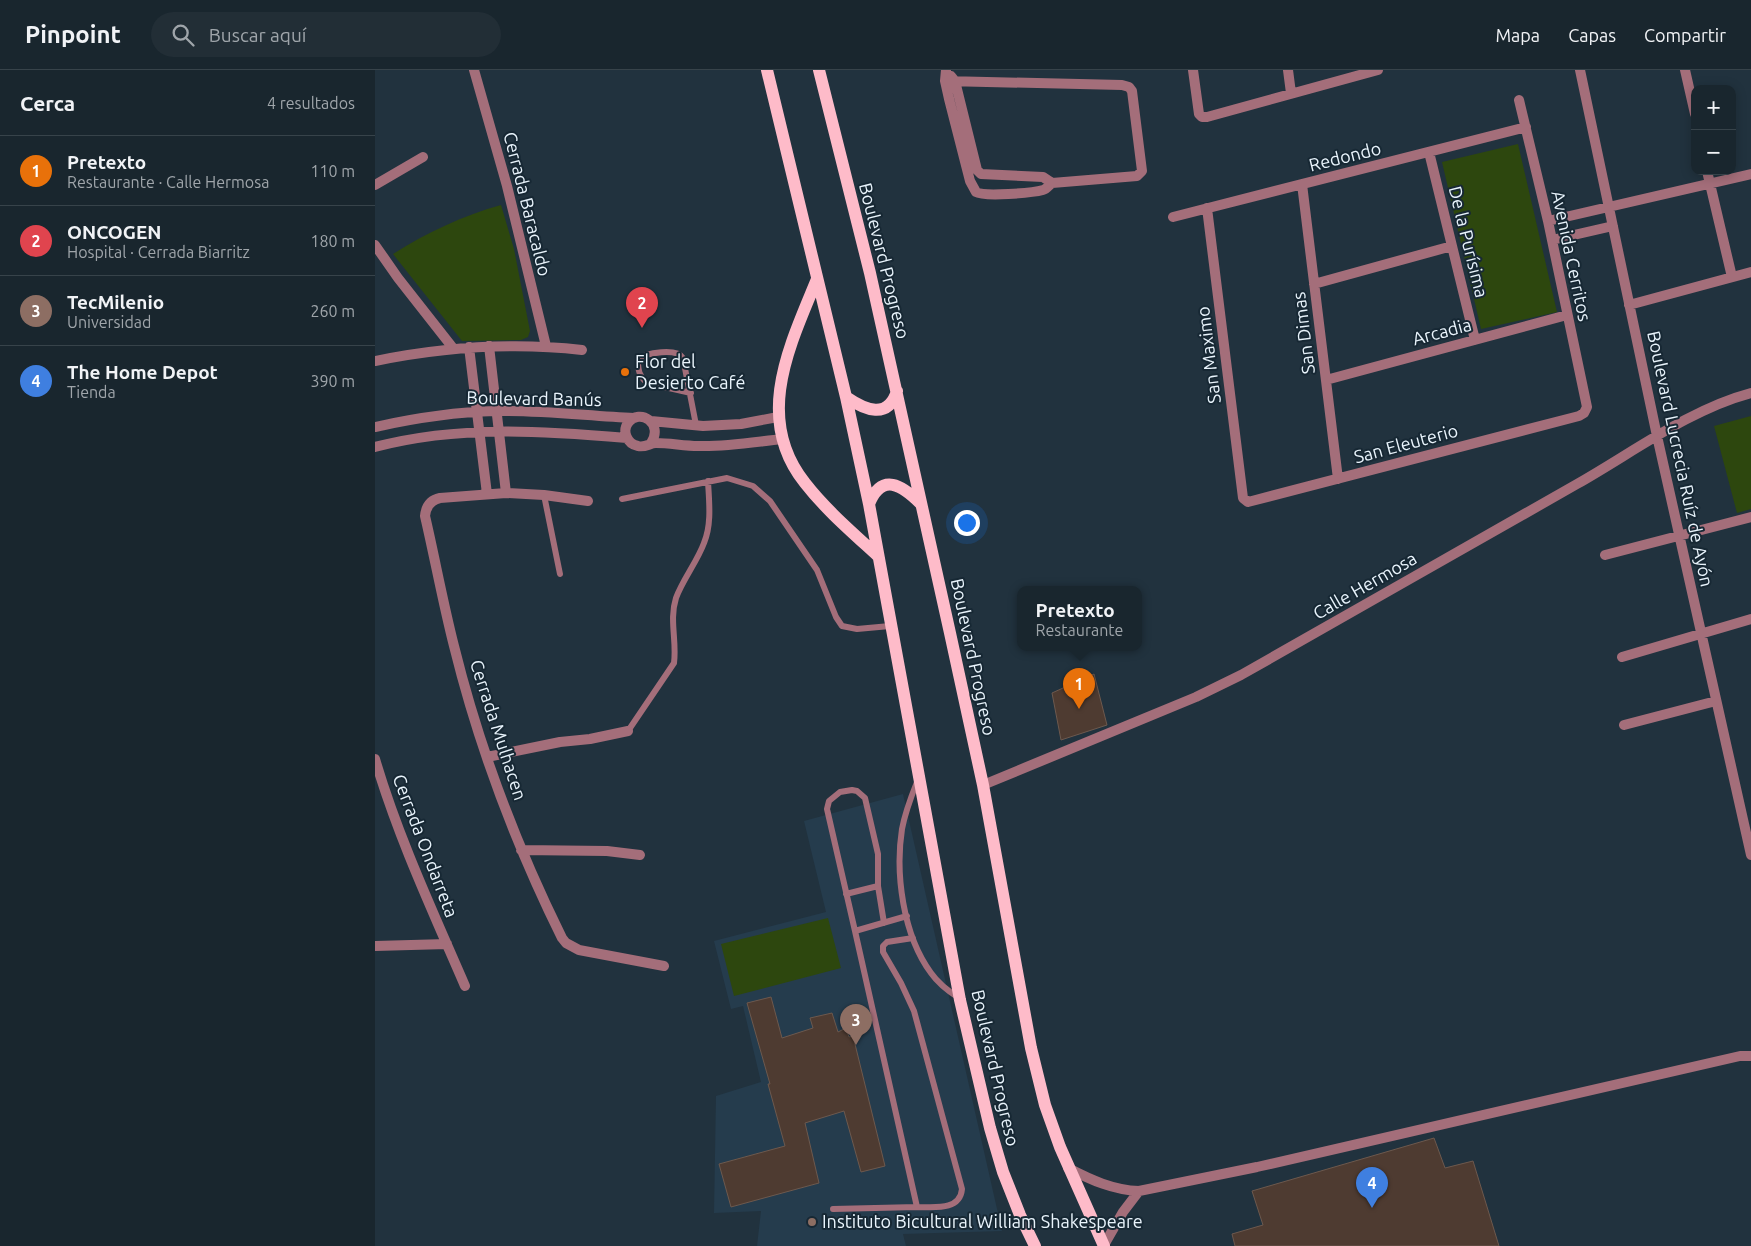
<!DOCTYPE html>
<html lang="es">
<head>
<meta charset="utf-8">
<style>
	body { margin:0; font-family:Ubuntu,sans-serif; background:#222e36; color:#f1f3f6 }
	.controls { position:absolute; right:15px; top:15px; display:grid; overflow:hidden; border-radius:10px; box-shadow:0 2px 12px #0003 }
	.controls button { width:45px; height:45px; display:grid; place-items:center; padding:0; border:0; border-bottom:1px solid #37434a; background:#19262e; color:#f1f3f6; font:25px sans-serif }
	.you { position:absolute; left:591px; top:452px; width:18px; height:18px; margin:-12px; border:4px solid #fff; border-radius:50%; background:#1a73e8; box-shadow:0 0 0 8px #1a73e833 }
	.badge { display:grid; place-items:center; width:32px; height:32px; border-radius:50%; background:#88bbfc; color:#fff; font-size:16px; font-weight:700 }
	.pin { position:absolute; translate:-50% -41px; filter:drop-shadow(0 1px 2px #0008) }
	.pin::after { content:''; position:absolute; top:26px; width:18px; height:15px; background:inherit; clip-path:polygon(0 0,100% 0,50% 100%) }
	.popup { position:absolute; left:642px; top:516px; width:125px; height:65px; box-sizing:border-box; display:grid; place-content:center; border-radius:10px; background:#19262e; filter:drop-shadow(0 1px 4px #0005); font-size:16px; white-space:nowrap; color:#9fa5aa }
	.popup b { font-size:19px; color:#f1f3f6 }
	.popup::after { content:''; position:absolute; left:50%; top:100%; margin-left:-10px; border:10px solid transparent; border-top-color:#19262e }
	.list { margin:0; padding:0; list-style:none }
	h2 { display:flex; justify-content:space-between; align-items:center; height:65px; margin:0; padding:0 20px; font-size:21px }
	h2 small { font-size:16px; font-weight:400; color:#9fa5aa }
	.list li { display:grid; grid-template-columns:32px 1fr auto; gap:15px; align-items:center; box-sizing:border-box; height:70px; padding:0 20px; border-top:1px solid #37434a }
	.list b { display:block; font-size:19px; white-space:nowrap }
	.list p { margin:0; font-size:16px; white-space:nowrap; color:#9fa5aa }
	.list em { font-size:16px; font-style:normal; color:#9fa5aa }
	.icon { flex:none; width:28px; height:28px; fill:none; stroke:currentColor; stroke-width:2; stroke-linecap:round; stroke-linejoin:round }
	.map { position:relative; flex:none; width:1376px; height:1176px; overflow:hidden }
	header { display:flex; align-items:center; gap:30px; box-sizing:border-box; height:70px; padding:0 25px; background:#19262e; border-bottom:1px solid #37434a }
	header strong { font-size:24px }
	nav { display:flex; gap:28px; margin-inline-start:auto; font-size:18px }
	.search { width:350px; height:45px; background:#222e36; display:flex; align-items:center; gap:12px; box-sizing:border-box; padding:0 18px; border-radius:28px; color:#9fa5aa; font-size:19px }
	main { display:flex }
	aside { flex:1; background:#19262e }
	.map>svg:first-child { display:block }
	.built { fill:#253c4d }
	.green { fill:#2d470e }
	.building { fill:#4e3b31; stroke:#6d594e }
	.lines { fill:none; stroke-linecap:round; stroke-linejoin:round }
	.lane { stroke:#a46e7a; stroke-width:6 }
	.street { stroke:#a46e7a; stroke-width:10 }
	.primary { stroke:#febbc9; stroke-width:12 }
	.food-dot { fill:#e8710a; stroke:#172834; stroke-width:2 }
	.education-dot { fill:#8d6e63; stroke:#172834; stroke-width:2 }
	.labels { text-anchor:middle; stroke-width:4; stroke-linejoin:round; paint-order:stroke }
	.street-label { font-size:18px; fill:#e9f4fc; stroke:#172834 }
	.poi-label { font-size:18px; fill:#e9f4fc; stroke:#172834; text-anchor:start }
</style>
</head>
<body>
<header>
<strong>Pinpoint</strong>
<div class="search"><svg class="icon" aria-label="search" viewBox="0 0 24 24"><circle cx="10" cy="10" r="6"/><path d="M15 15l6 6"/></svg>Buscar aquí</div>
<nav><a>Mapa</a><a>Capas</a><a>Compartir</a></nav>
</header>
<main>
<aside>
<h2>Cerca<small>4 resultados</small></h2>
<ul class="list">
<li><span class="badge" style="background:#e8710a">1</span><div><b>Pretexto</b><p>Restaurante · Calle Hermosa</p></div><em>110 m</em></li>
<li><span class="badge" style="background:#e0444e">2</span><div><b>ONCOGEN</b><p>Hospital · Cerrada Biarritz</p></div><em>180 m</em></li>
<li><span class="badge" style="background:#8d6e63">3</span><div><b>TecMilenio</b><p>Universidad</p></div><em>260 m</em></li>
<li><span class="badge" style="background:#3f7fe0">4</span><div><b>The Home Depot</b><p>Tienda</p></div><em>390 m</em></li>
</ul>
</aside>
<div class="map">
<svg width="1376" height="1176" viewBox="0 0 1376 1176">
	<rect width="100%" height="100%" fill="#21323e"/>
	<path class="built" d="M528 724 627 1161 528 1164 531 1176H382L386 1141 339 1143 341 1026 386 1012 368 936 356 939 339 871 451 842 429 751Z"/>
	<path class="green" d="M1143 74 1182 242 1106 259 1067 92Z
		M126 135 139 179 155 261 153 267 146 270 87 271 18 184C53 162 87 146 126 135Z
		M1376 346V439L1362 443 1339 356Z
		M453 848 466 898 359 926 346 874Z"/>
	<path class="building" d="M719 604 732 655 686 670 677 623Z
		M396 927 407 968 438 958 435 948 457 943 463 962 471 958 474 967 478 966 510 1096 486 1102 469 1041 430 1053 444 1113 356 1137 344 1094 410 1076 393 1014H395L372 933Z
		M1059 1068 1070 1098 1098 1091 1124 1176H860L857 1164 888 1155 877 1121Z"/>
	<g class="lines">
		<path class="lane" d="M316 323 272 313C264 306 263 300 263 290 271 282 302 278 308 288L321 355
			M169 425 185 504
			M247 429 352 408 378 416 395 431 442 500 461 547 467 556 482 559 515 556
			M253 661 299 593C302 571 294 550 301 528 308 509 322 492 329 473 337 454 334 431 333 411
			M542 712C536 727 530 743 527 759 520 804 528 865 556 903 563 913 573 921 584 928
			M471 824 503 816
			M532 846 480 861 542 1137C559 1137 585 1141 587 1119L539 941 526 913 508 882V876L512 872 538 868
			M480 861 452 739 454 731 465 722 477 720 482 721 490 728 503 784V816L509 853
			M458 1139 542 1137"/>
		<path class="street" d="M99 0 132 116 171 276
			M571 0 570 11 574 29 595 111 601 122
			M818 0 824 44 827 47H832L1003 0
			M913 0 916 23
			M1205 0 1282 366 1376 785
			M1310 0 1320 44
			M576 6 580 11 602 100 606 104
			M570 11 747 15 754 17 757 21 767 101 762 106 677 113C674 115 672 119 668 120 657 123 609 127 601 122
			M1054 82 1100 270
			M1332 101 1357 207
			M606 104 668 107 677 113
			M927 114 963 409
			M0 115 48 87
			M832 138 868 428 873 432 1204 346 1209 343 1212 337 1173 151 1144 30
			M798 147 1151 57
			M1173 151 1376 104
			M1177 170 1238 156
			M0 175 23 208 78 278
			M939 214 1077 176
			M1254 235 1376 202
			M114 276 131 423
			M94 277 112 424
			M0 291C69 277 137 272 207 280
			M951 310 1192 245
			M276 351 328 356 366 354 403 347
			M0 357C40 348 80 342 121 341 167 340 213 346 259 348
			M276 373C289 354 265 337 253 353 247 361 252 374 263 376 270 378 275 373 281 373 295 373 309 376 323 376 351 377 379 372 407 369
			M0 377C84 355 167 361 252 368
			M213 431 169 425 131 423 65 428C56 430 51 436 50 446 60 489 68 533 79 576 104 677 141 775 187 868L191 873 204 880 289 896
			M1230 485 1376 447
			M1247 587 1376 549
			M1249 655 1341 631
			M112 687 185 672 215 669 253 661
			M0 689C23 767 58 842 90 916
			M608 715 821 627 866 605C978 541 1090 478 1202 414 1257 383 1315 339 1376 323
			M146 780 232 781 265 785
			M0 876 72 874
			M693 1098C716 1110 738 1120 764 1121L882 1097 1365 986H1376
			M729 1175 748 1142 764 1121"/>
		<path class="primary" d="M392 0 471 327 494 434 585 930 615 1058 628 1102 645 1145 660 1176
			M444 0 495 203 575 563 608 715 656 978 670 1035 685 1077 729 1176
			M442 209C415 275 378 348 430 413 451 440 478 463 503 486
			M471 327C490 340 513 350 522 321
			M494 434C507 402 527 415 546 434"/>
	</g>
	<circle class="food-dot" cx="250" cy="302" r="5"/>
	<circle class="education-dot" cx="437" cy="1152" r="5"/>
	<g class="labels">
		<g class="street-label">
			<text transform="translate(970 87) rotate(-14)" y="6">Redondo</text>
			<text transform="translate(152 134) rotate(76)" y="6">Cerrada Baracaldo</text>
			<text transform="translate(1093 172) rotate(76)" y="6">De la Purísima</text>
			<text transform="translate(1196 186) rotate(78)" y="6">Avenida Cerritos</text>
			<text transform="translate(509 191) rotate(76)" y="6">Boulevard Progreso</text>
			<text transform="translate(1067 262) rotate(-15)" y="6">Arcadia</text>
			<text transform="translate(929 263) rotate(-97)" y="6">San Dimas</text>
			<text transform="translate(834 285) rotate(-97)" y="6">San Maximo</text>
			<text transform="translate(159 329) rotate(1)" y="6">Boulevard Banús</text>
			<text transform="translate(1031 374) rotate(-15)" y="6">San Eleuterio</text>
			<text transform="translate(1305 389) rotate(78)" y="6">Boulevard Lucrecia Ruíz de Ayón</text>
			<text transform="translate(990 516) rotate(-30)" y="6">Calle Hermosa</text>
			<text transform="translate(598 587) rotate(78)" y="6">Boulevard Progreso</text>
			<text transform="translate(123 660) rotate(72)" y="6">Cerrada Mulhacen</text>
			<text transform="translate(50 776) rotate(69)" y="6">Cerrada Ondarreta</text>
			<text transform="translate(620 998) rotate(77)" y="6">Boulevard Progreso</text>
		</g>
		<g class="poi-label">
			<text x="260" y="298">Flor del<tspan x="260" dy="21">Desierto Café</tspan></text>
			<text x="447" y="1158">Instituto Bicultural William Shakespeare</text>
		</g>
	</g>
</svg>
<div class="controls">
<button>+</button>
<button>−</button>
</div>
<div class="you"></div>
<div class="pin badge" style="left:704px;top:639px;background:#e8710a">1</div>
<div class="popup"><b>Pretexto</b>Restaurante</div>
<div class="pin badge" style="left:267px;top:258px;background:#e0444e">2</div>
<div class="pin badge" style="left:481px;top:975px;background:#8d6e63">3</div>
<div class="pin badge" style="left:997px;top:1138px;background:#3f7fe0">4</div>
</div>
</main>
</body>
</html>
